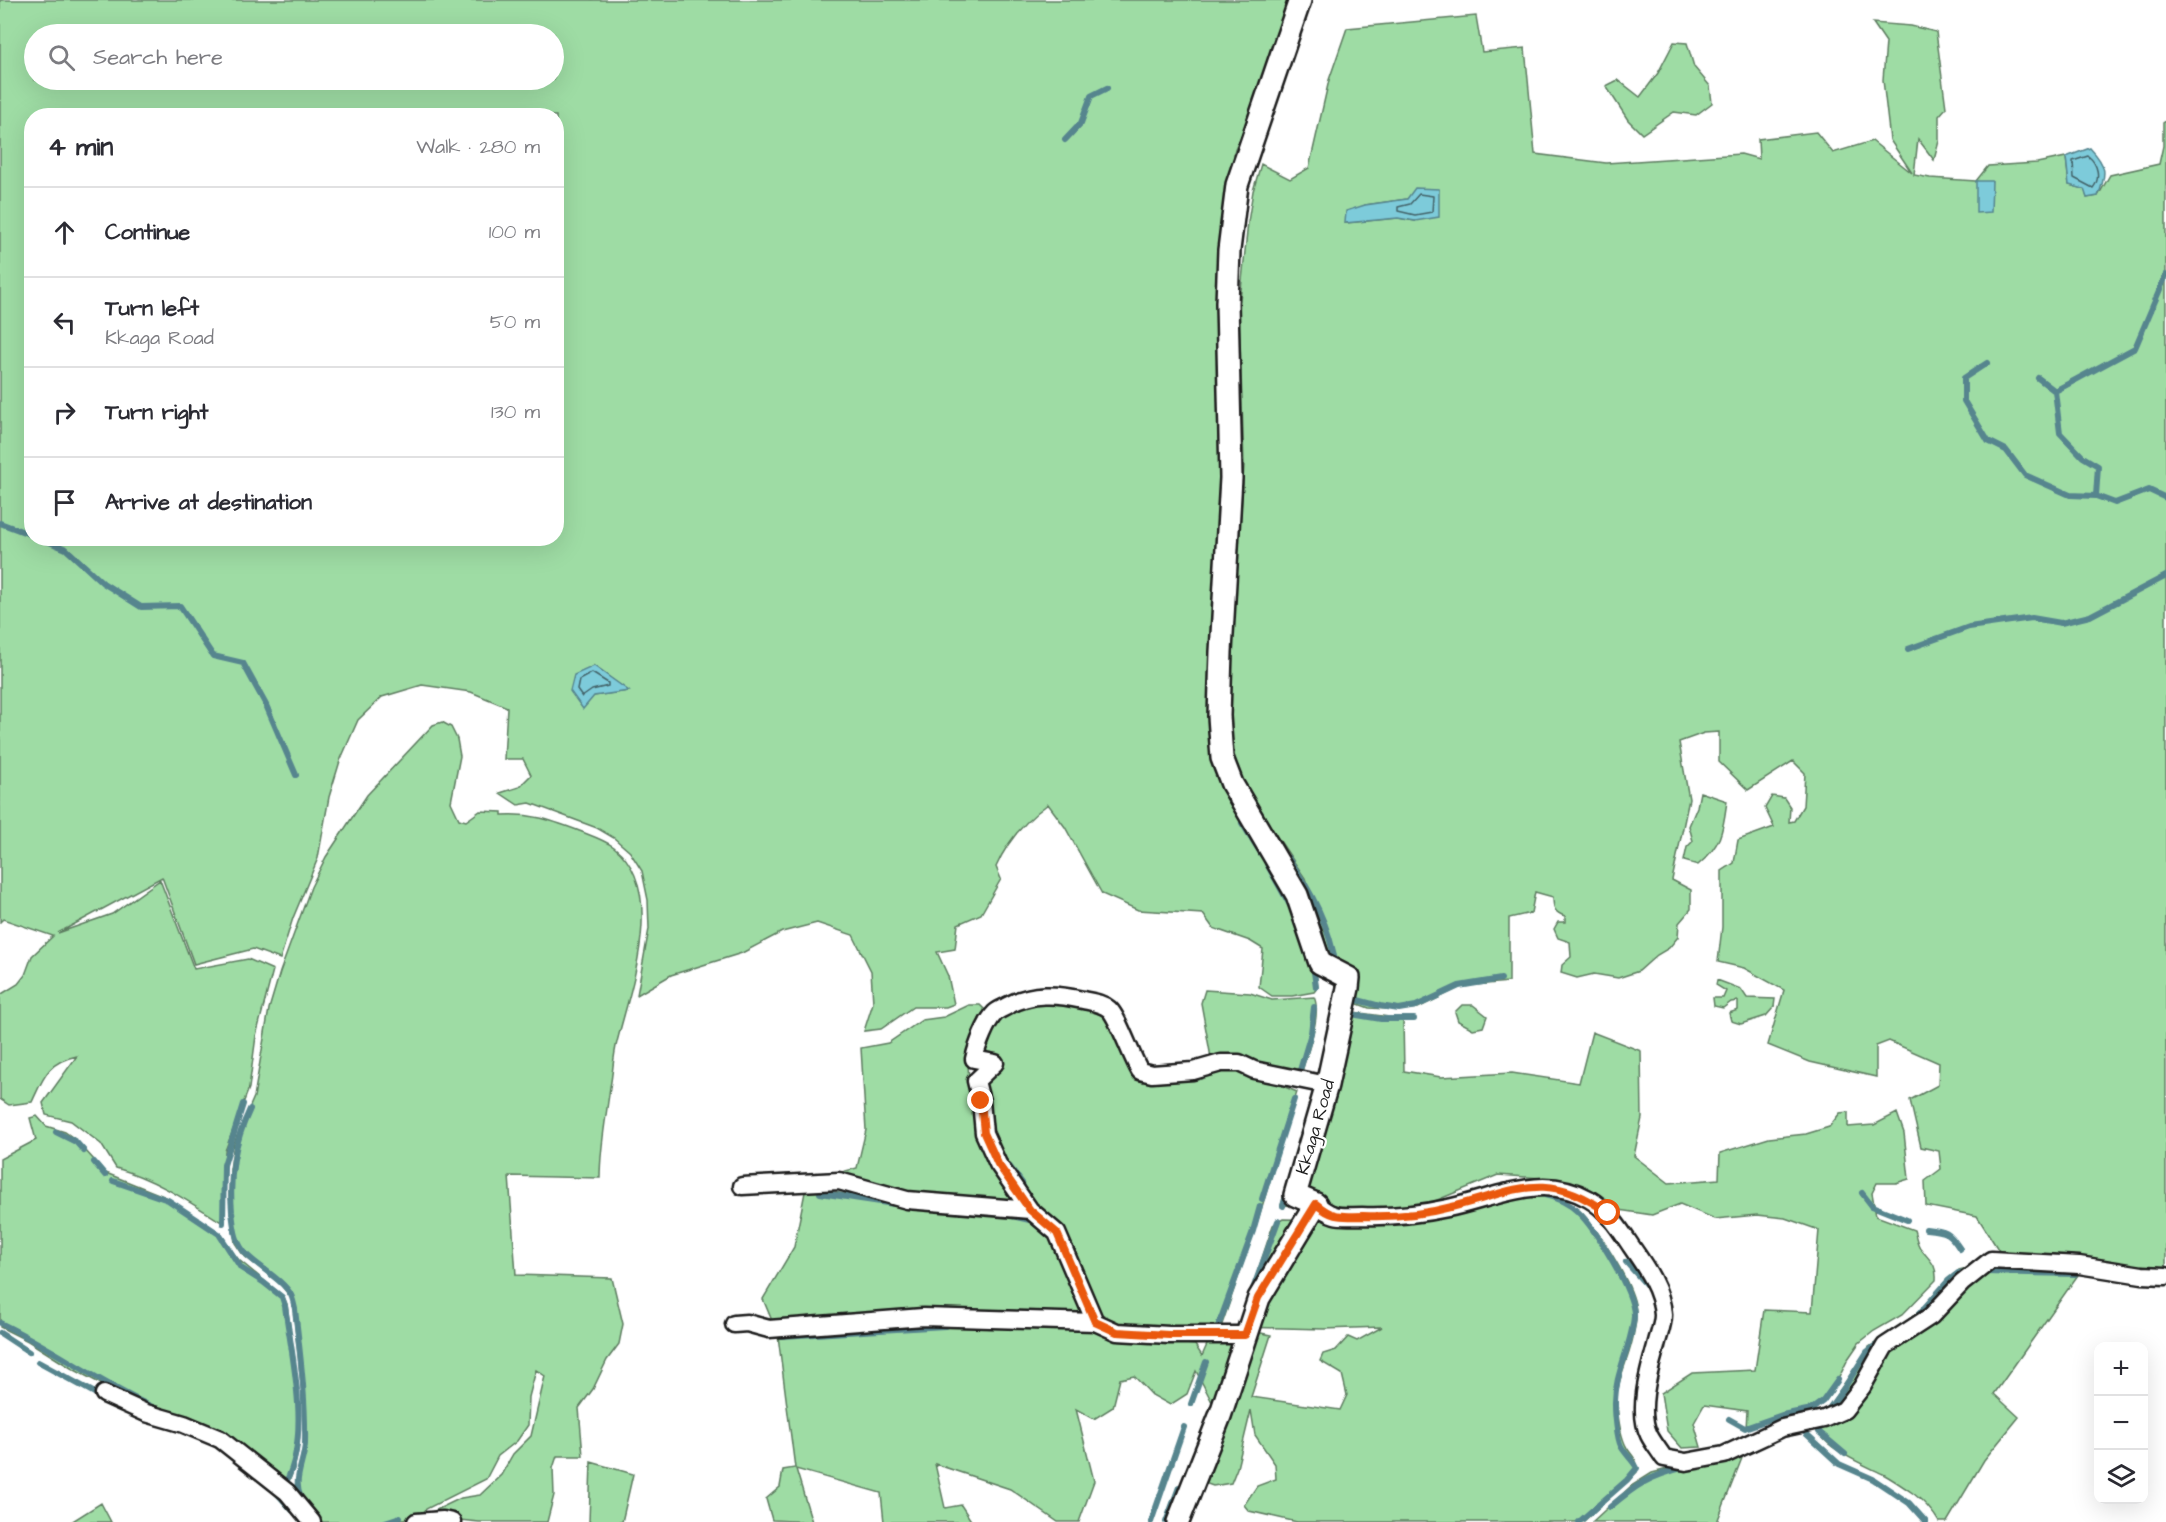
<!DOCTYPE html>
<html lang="en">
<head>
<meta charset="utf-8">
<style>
	body { margin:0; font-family:"Architects Daughter",sans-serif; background:#f2f2f3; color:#2b2b33 }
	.controls { position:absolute; right:18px; bottom:18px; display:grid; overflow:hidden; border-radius:12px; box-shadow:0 6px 24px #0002 }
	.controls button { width:54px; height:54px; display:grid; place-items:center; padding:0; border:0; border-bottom:2px solid #e1e1e2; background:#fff; color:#2b2b33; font:30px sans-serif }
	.stop { position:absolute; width:18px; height:18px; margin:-14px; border:4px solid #ea580c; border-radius:50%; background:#fff }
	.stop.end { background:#ea580c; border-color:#fff; box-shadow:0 2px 6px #0008 }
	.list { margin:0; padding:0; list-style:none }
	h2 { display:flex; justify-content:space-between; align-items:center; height:78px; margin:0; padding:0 24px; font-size:26px }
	h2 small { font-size:20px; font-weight:400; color:#7c7c81 }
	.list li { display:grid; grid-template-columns:39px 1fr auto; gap:18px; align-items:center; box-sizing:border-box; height:90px; padding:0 24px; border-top:2px solid #e1e1e2 }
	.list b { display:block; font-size:22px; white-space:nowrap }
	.list p { margin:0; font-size:20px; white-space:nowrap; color:#7c7c81 }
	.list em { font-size:20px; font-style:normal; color:#7c7c81 }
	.icon { flex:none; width:33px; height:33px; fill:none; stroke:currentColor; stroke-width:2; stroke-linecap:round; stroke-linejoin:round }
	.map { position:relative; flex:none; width:2166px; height:1522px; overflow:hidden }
	.search { position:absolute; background:#fff; box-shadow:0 6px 24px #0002; left:24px; top:24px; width:540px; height:66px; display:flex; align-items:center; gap:15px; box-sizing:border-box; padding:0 21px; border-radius:33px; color:#7c7c81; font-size:22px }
	.panel { position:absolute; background:#fff; box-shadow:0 6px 24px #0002; left:24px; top:108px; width:540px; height:438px; border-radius:24px }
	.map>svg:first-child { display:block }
	.green { fill:#9edca4; stroke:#5d7c60; stroke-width:1.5; fill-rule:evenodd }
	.water { fill:#7dcbda; stroke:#56858e; stroke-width:1.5 }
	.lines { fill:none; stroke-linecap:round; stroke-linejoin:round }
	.shore { stroke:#436268; stroke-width:1.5 }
	.stream { stroke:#56858e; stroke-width:6 }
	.minor-casing { stroke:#1c1c1c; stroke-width:21 }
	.tertiary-casing { stroke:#1c1c1c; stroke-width:26 }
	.minor { stroke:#fff; stroke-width:16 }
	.tertiary { stroke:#fff; stroke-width:21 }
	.route { stroke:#ea580c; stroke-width:8 }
	.labels { text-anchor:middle; stroke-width:4.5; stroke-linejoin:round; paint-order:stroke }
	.street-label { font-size:18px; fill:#1c1c1c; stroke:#fff }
</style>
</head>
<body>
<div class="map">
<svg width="2166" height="1522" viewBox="0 0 2166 1522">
	<rect width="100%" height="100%" fill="#fff"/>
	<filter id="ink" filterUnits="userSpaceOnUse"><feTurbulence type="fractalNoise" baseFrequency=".0167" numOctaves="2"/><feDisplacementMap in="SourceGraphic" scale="12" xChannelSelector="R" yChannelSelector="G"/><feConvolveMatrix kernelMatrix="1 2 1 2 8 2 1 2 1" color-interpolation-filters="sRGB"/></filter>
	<g filter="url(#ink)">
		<path class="green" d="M0 0H1289L1266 79 1234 152V166L1218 312 1219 505 1208 712 1215 764 1228 801 1268 860 1311 945 1318 987 1314 992 1292 996H1272L1259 987 1263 949 1250 941 1213 928 1203 914 1138 910 1102 894 1065 827 1048 804C1026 820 1007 842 996 867L1001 879 981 914 958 924 955 949 937 952 948 976 954 1004 946 1007H913L881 1029 864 1031 873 1003 871 971 853 935 817 923 782 932 742 953 671 975 637 995 649 929 648 900 642 871 630 852 614 838 597 828 530 803 518 805 500 793 519 787 531 775 523 759H504L507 707 471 692 422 685 382 697 358 720 340 761 329 797 318 858 293 918 280 959 253 949 194 964 162 877 58 933 112 914 160 880 194 969 248 959 273 970 256 1036 249 1088 225 1151 223 1223C188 1201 155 1179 116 1168L101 1144 71 1121 46 1115 43 1103 77 1056C48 1062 44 1076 32 1102L9 1105 0 1099V995L18 984 25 975 32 956 53 936 3 919 0 922ZM34 34H554V80H34ZM32 116H556V538H32ZM594 666 628 691 594 696Z
			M1476 16 1482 52 1525 48 1535 154 1606 163 1741 154 1759 159 1758 139 1816 132 1833 153 1872 141 1912 173 1890 140 1883 80 1886 42 1873 23 1911 26 1936 32 1946 108 1939 116V141L1934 160 1918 139 1914 175 1930 178 1976 181 1988 166 2037 163 2066 157 2069 185 2085 189 2087 198 2098 196 2110 175 2159 164 2163 146V123L2166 121V1270L2001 1254 1977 1216 1926 1206 1925 1181 1941 1169 1939 1151 1921 1147 1910 1100 1938 1085 1939 1063 1889 1041 1876 1046V1077L1810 1062 1768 1045 1784 990 1744 968 1718 962 1722 927V871L1734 863 1738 840 1774 827 1765 808 1772 796 1784 798 1790 807 1789 822 1794 821 1803 806 1805 773 1793 761 1748 790 1719 762V732L1704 733 1679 742 1689 799 1672 880 1691 890V909L1679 923 1678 937 1669 948 1657 955 1639 971 1618 978 1594 974 1577 978 1561 973 1562 965 1571 957 1570 942 1558 938 1554 929 1558 922H1565V916C1554 913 1553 907 1553 897L1535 892 1531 913 1509 918V982L1463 986 1418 1008 1403 1010 1369 1008 1344 999 1335 985 1323 931 1305 878 1253 801 1237 771 1230 741 1232 650 1244 465 1239 310 1248 222 1253 191 1261 164 1290 179 1309 168 1329 80 1347 28ZM1407 199 1415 221 1398 218 1346 223 1365 205Z
			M1674 42 1687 43 1694 67 1710 86 1712 103 1696 115 1674 112 1642 134 1628 120 1606 86 1618 80 1640 97 1658 73Z
			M442 722 451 727 457 739 460 756 451 802 459 819 466 821 480 811 502 812V815C531 813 550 820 577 830 589 835 603 839 614 847 668 890 630 989 617 1042 613 1057 613 1073 610 1087 606 1118 600 1147 600 1178L509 1176 516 1275 612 1278 623 1324 619 1344 607 1360 593 1389 579 1408 583 1456H557L553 1468 554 1495 547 1522H479L430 1517 432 1512 461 1498 480 1495 501 1475 513 1454 531 1436 545 1376 536 1370 529 1397 528 1425 517 1441 498 1456 486 1479 426 1509 421 1516 388 1522H318L300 1497 295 1486 304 1458 303 1401 292 1299 280 1284 243 1255 235 1243 229 1196 230 1169 234 1143 254 1097 269 1009 280 972 311 887 326 857 367 795 433 725Z
			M1700 792 1727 801C1723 830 1722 845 1698 865L1684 861 1687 847 1693 841 1689 826 1697 807Z
			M1717 980 1741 989 1747 998 1775 999 1774 1007 1766 1016 1741 1024 1731 1021 1729 1013 1738 1010V1001L1731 1002 1723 1008 1714 1006 1713 998H1723L1726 991 1716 985Z
			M1205 990 1250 993 1272 1000 1314 997C1323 1015 1304 1062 1299 1081L1212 1063 1201 1003Z
			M1041 1000 1103 1010 1137 1073 1234 1066 1297 1092 1258 1220 1218 1336 1117 1326 1101 1317 1031 1206 991 1137 980 1064 989 1035 999 1020 1007 1014Z
			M969 1005H980L986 1011 988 1020 968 1062 969 1085 1015 1202C951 1197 886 1193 823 1177L857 1168 866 1130 861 1048 888 1043 922 1020 944 1017Z
			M1462 1005H1473L1487 1016 1483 1027 1473 1029 1458 1021 1455 1012Z
			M1346 1011 1403 1019 1404 1071 1441 1077 1512 1073 1579 1083 1592 1032 1641 1051 1642 1118 1634 1156 1669 1183 1719 1179 1720 1153 1769 1138 1806 1134 1829 1127 1840 1113 1848 1112V1127L1874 1125 1897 1113 1904 1133 1909 1179 1896 1183H1877L1872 1193 1876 1216 1914 1230C1916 1236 1917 1245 1921 1249 1930 1261 1937 1264 1936 1280L1902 1315 1874 1331 1859 1343 1848 1359 1832 1392 1825 1401 1814 1410 1783 1416 1746 1429 1747 1411 1704 1405 1694 1423 1701 1447 1682 1448 1667 1431 1661 1393 1692 1373 1755 1370 1764 1310 1812 1312 1819 1230 1785 1218 1757 1215 1715 1219 1680 1204 1652 1215 1592 1206 1562 1186 1541 1178 1498 1175 1430 1203 1393 1210 1281 1205 1325 1056Z
			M37 1116 46 1126 65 1132 75 1139 106 1173 166 1197 216 1230 239 1260 284 1297 287 1304C293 1354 312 1438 288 1483L71 1368 28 1341 0 1327V1159L36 1140 30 1118Z
			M824 1191 1031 1217 1054 1236 1085 1316 773 1323 763 1299 794 1247 805 1192Z
			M1541 1192C1555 1197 1571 1202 1582 1213 1599 1231 1630 1280 1635 1304 1637 1313 1636 1324 1634 1332 1631 1356 1616 1379 1617 1403 1618 1417 1620 1436 1627 1448 1632 1456 1640 1462 1637 1472L1583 1522H1297L1249 1511 1244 1505 1257 1486 1276 1479 1275 1464 1255 1435 1251 1410 1237 1468 1231 1483 1213 1486 1196 1480 1200 1439 1213 1404 1196 1371 1187 1394 1170 1405 1152 1395 1134 1376 1120 1379 1113 1407 1094 1419 1076 1409 1094 1481 1079 1522H1058L1010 1489 935 1464 945 1508 961 1505 972 1522H884L881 1493 796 1469 812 1522 772 1520 766 1499 780 1487 783 1470 795 1468 778 1336 919 1325 1098 1328 1106 1336 1195 1345 1202 1356 1210 1338 1247 1330 1271 1335 1251 1397 1340 1410 1347 1395 1342 1374 1320 1361 1323 1354 1336 1350 1348 1337 1357 1341 1382 1327 1324 1329 1239 1327 1273 1225 1283 1219 1332 1220Z
			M1971 1267 2078 1275 1994 1394 2019 1417 1984 1460 1947 1522H1939C1933 1512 1923 1501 1914 1494 1904 1487 1894 1480 1883 1474 1867 1466 1811 1444 1818 1422L1869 1347 1894 1331 1927 1305 1959 1270Z
			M1751 1435 1717 1522H1592L1631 1486 1652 1473 1695 1462Z
			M591 1462 633 1474 622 1522H589Z
			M101 1503 111 1522H71Z"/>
		<path class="water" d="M2090 148C2107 166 2107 173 2098 196L2087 198 2084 189 2069 185 2066 157Z
			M1976 181H1992L1991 212 1976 213Z
			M1415 188 1439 189V217L1415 221 1398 218 1345 223 1346 211 1365 205 1407 199Z
			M594 666 629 691 594 696 583 709 570 691 574 675Z"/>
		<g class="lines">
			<path class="shore" d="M2088 156C2098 164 2101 178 2093 188L2074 178 2073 161Z
				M1419 194 1433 196 1432 212 1415 215 1398 211V207L1410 204Z
				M592 673 608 683V686L592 690 582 697 577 690 579 680Z"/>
			<path class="stream" d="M1065 140 1081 123 1091 96 1107 88
				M1987 363 1964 378V401L1988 441 2006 450 2025 475 2070 495 2096 496
				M2038 378 2055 391 2060 433 2083 457 2098 466 2096 496 2115 503 2149 490 2166 498
				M2055 391 2135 348 2166 275
				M0 523 32 535
				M40 538 66 549 103 583 141 607 180 606 213 656 243 663 266 705 296 775
				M1908 649 1969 627 2032 618 2061 623 2090 616 2166 576
				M1242 823 1262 855
				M1288 858C1311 891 1330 926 1336 967
				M1267 864 1291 907
				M1313 964 1316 987
				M1350 998 1380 1006 1399 1009 1416 1006 1459 986 1501 979
				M1345 1013 1381 1019H1414
				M1298 1077 1311 1033 1314 1007
				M250 1109C234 1143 229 1175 232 1212 234 1228 235 1243 247 1255 259 1267 284 1281 291 1295 293 1299 294 1305 295 1309 300 1354 306 1398 305 1444 304 1463 292 1480 301 1498
				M56 1132 76 1142 84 1151
				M94 1162 105 1175
				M1010 1167 1022 1183 1024 1192
				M113 1181 168 1200 219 1234 241 1268 263 1282 282 1297 285 1306C292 1358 311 1434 286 1482H281
				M820 1193 894 1204
				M1862 1193 1872 1206 1907 1220
				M1541 1194C1555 1197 1568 1202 1578 1212 1595 1228 1635 1293 1634 1316 1632 1346 1614 1374 1615 1405 1615 1414 1617 1438 1621 1446 1625 1454 1633 1460 1637 1468L1627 1480 1579 1522
				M1262 1199 1294 1099
				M1283 1206 1287 1193
				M1012 1216 1034 1221
				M223 1223 224 1165 243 1104
				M1926 1229C1946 1231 1949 1232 1960 1249
				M1626 1262 1650 1289
				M1984 1272 2075 1274
				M1253 1289 1278 1221
				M1918 1315 1949 1280 1958 1273 1968 1272
				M0 1323C54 1349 103 1385 157 1409
				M1216 1332 1253 1231 1260 1206
				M0 1333 29 1352
				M782 1336 945 1326
				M38 1362 102 1397
				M1191 1404 1206 1362
				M1825 1414 1844 1388 1867 1352 1881 1342
				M1729 1419 1745 1428 1782 1415 1812 1409 1823 1401 1838 1380
				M1820 1422 1819 1432 1845 1454
				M1800 1428 1839 1464 1873 1479 1909 1503 1926 1522
				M275 1491 292 1510
				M1610 1507C1637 1484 1650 1476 1685 1467
				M385 1522 400 1517
				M1151 1522 1184 1427
				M1166 1522 1179 1487"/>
			<g class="minor-casing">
				<path id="minor" d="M742 1186 839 1181 907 1200 1030 1210
					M1316 1204C1334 1219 1340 1216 1362 1216 1391 1217 1420 1214 1448 1208 1496 1198 1542 1172 1589 1199 1608 1210 1619 1228 1631 1246 1645 1266 1662 1290 1663 1315 1663 1326 1658 1336 1656 1346 1649 1371 1637 1411 1649 1435 1653 1443 1659 1450 1664 1458L1686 1462 1724 1455 1782 1428 1824 1419 1844 1410 1862 1387 1885 1346 1931 1316 1962 1283 1991 1260 2079 1265 2142 1275 2166 1276
					M1095 1322 1057 1233 1030 1210 998 1164 984 1133 981 1101 976 1081 995 1063 974 1059C977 1046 986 1022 995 1013 998 1010 1004 1008 1007 1006 1032 992 1057 994 1083 1000 1092 1002 1102 1003 1109 1009 1118 1017 1131 1056 1140 1071L1152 1074 1193 1071 1221 1063H1239L1254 1070 1327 1085
					M734 1324 747 1323 769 1329 923 1317 1095 1322 1117 1332 1169 1335H1245
					M104 1394 146 1413 184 1424 220 1439 287 1492 312 1522
					M416 1522 443 1520 452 1522"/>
			</g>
			<g class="tertiary-casing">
				<path id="tertiary" d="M1178 1522 1220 1416 1259 1298 1316 1204 1295 1195 1327 1085 1348 988 1349 978 1320 963 1297 895 1232 784 1222 758 1219 716 1221 652 1231 478 1227 303 1229 250 1237 185 1300 0"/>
			</g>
			<use href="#minor" class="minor"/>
			<use href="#tertiary" class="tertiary"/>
		</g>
	</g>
	<g class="lines" filter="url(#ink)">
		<path class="route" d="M981 1101 984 1133 998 1164 1030 1210 1057 1233 1095 1322 1117 1332 1169 1335H1245L1258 1298 1316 1204C1334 1219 1341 1216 1363 1216 1393 1217 1422 1215 1451 1207 1516 1191 1547 1168 1608 1213"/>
	</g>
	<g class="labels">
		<g class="street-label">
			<text transform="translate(1315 1127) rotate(-74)" y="6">Kkaga Road</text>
		</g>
	</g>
</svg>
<div class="controls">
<button>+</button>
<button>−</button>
<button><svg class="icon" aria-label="layers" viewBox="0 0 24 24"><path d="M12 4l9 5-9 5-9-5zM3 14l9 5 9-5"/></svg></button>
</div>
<div class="stop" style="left:1608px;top:1213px"></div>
<div class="stop end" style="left:981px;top:1101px"></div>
<div class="search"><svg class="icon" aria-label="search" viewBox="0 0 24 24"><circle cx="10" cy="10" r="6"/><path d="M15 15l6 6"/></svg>Search here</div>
<section class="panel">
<h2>4 min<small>Walk · 280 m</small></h2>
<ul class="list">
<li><svg class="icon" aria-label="ahead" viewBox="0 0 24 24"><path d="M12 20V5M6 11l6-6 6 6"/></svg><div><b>Continue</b></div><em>100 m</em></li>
<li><svg class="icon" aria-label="left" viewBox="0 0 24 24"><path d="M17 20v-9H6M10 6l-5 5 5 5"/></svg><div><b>Turn left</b><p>Kkaga Road</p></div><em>50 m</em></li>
<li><svg class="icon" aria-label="right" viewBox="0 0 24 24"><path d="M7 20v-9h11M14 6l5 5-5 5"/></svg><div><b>Turn right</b></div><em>130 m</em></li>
<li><svg class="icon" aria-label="arrive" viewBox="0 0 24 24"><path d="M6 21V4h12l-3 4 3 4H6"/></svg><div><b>Arrive at destination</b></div></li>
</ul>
</section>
</div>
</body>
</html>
